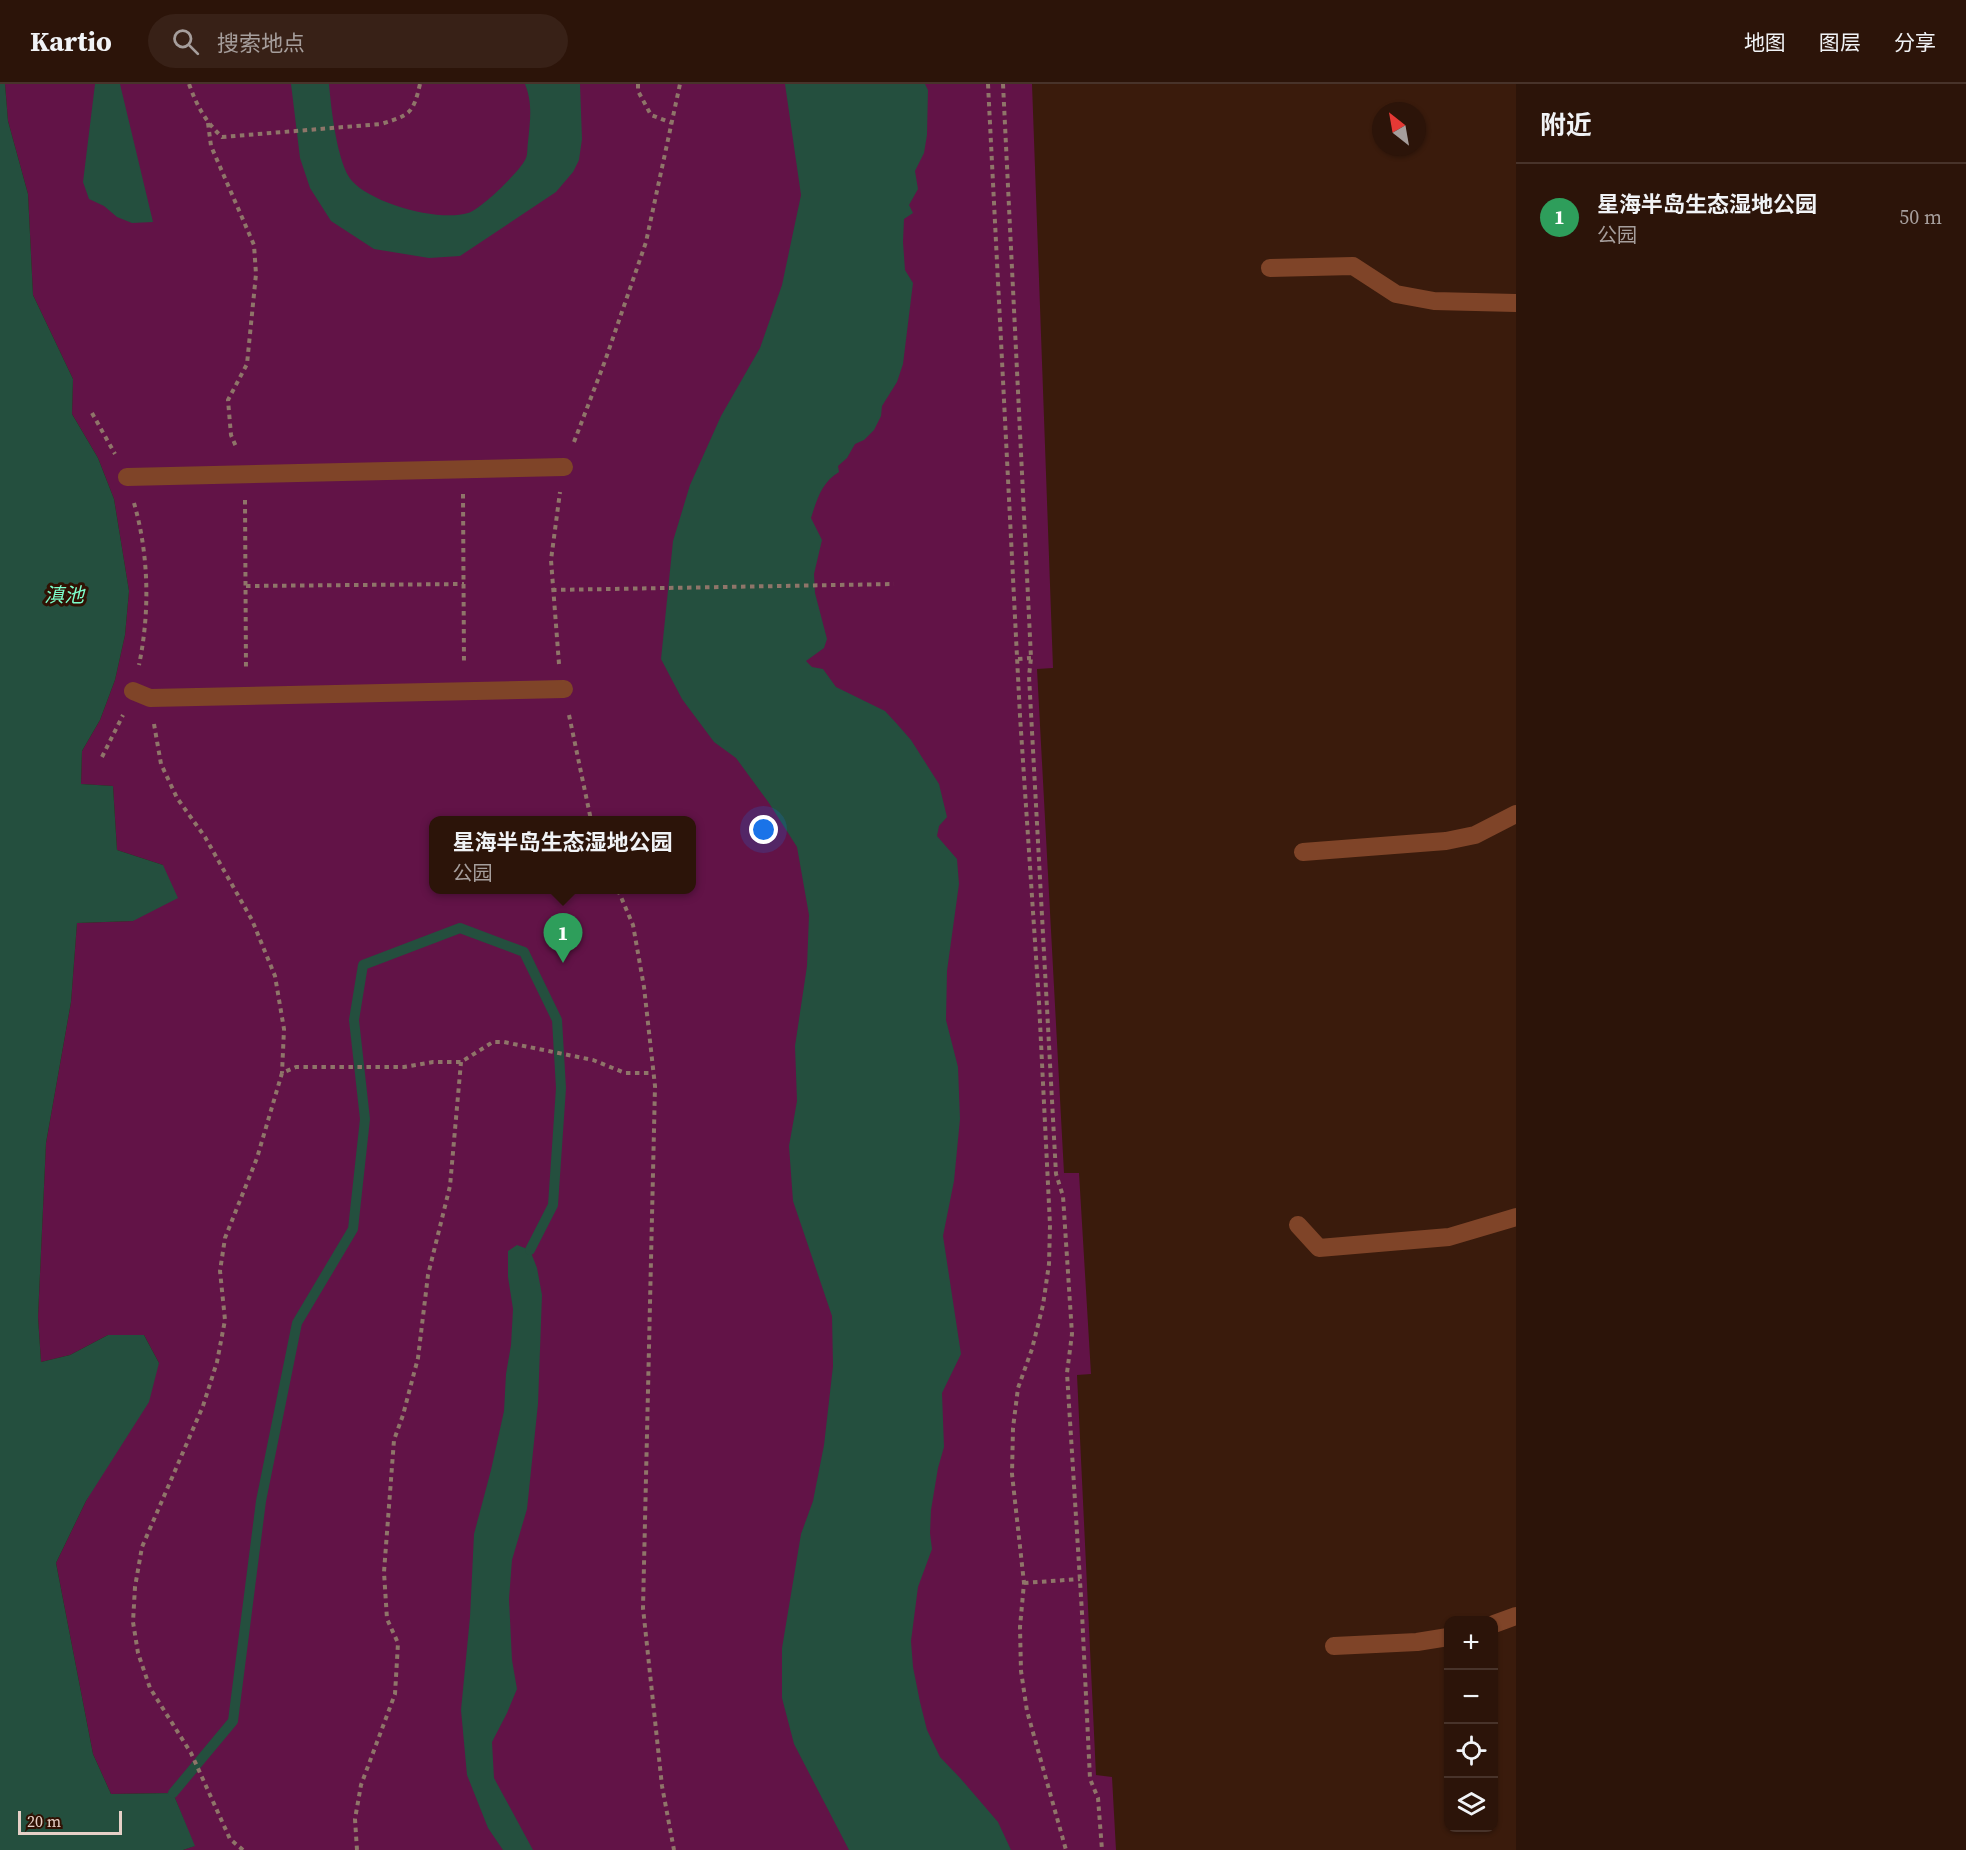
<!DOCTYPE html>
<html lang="zh">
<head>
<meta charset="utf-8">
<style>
	body { margin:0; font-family:"Source Serif 4","Noto Sans SC",serif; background:#382117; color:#f1f3f6 }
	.controls { position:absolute; right:18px; bottom:18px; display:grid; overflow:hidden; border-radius:12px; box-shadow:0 2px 4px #0004 }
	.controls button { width:54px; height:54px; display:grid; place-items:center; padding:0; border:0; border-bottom:2px solid #48332a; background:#2c1409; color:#f1f3f6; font:30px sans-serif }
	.compass { position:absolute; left:1372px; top:18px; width:54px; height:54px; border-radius:50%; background:#2c1409; box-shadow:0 2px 4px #0004; rotate:329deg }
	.scale { position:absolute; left:18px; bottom:15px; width:104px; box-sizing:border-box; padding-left:6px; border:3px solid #e6d0c7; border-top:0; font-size:16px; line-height:21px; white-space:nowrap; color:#e6d0c7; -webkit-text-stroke:4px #301103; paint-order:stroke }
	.you { position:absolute; left:764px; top:746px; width:21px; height:21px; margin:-15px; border:4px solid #fff; border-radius:50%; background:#1a73e8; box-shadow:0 0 0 9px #1a73e833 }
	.badge { display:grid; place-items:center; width:39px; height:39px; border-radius:50%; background:#8c9099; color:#fff; font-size:20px; font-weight:700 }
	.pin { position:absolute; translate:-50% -50px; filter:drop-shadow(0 2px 3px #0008) }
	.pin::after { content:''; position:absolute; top:32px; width:21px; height:18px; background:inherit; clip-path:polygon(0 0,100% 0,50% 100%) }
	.popup { position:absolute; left:429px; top:732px; width:267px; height:78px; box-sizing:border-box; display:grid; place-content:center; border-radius:12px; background:#2c1409; filter:drop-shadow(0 2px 4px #0005); font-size:20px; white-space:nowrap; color:#a69e9c }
	.popup b { font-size:22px; color:#f1f3f6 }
	.popup::after { content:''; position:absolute; left:50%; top:100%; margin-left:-12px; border:12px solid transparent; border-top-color:#2c1409 }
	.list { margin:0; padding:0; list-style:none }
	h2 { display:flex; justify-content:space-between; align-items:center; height:78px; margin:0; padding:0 24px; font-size:26px }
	h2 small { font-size:20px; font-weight:400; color:#a69e9c }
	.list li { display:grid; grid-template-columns:39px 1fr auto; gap:18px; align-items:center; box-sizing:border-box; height:108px; padding:0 24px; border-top:2px solid #48332a }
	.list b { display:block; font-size:22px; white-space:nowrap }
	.list p { margin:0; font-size:20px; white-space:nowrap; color:#a69e9c }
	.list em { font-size:20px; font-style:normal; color:#a69e9c }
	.icon { flex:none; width:33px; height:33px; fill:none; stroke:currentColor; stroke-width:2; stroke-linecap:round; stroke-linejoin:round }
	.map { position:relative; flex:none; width:1516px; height:1766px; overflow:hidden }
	header { display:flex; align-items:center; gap:36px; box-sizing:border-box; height:84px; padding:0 30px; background:#2c1409; border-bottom:2px solid #48332a }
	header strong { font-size:28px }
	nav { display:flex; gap:33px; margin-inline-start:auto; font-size:21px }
	.search { width:420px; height:54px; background:#382117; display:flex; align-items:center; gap:15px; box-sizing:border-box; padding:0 21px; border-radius:33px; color:#a69e9c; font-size:22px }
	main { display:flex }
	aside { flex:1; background:#2c1409 }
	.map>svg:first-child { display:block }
	.green { fill:#621347; fill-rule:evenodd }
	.water { fill:#244f3e }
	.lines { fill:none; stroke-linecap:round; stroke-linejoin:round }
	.stream { stroke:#244f3e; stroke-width:10 }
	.path { stroke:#8f7569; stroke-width:4; stroke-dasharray:4.5 4.5; stroke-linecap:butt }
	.street { stroke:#7f4428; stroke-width:18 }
	.labels { text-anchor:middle; stroke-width:6; stroke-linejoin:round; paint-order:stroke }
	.water-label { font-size:20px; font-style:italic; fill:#7dffcc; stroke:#301103 }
</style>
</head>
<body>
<header>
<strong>Kartio</strong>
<div class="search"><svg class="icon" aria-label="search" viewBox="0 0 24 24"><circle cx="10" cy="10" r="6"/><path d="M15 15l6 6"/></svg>搜索地点</div>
<nav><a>地图</a><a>图层</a><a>分享</a></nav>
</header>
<main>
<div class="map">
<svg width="1516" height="1766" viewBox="0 0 1516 1766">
	<rect width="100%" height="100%" fill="#3a1b0c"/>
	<path class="green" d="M5 0H1032L1053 584 1037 585 1064 1089H1079L1091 1290 1077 1291 1096 1691 1112 1693 1116 1766H183L194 1762 173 1709 111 1710 93 1670 56 1479 86 1417 159 1279 144 1251H108L70 1271 41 1278 38 1233 46 1059 71 918 77 839 133 837 163 781 117 766 113 702 81 700 82 667 100 636 115 596 125 551 129 507 114 415 98 374 72 330 73 295 33 211 28 110 8 37ZM434 736H692V806H434Z"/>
	<path class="water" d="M0 0H5L8 37 28 110 33 211 73 295 72 330 98 374 114 415 129 507 125 551 115 596 100 636 82 667 81 700 113 702 117 766 163 781 178 814 133 837 77 839 71 918 46 1059 38 1233 41 1278 70 1271 108 1251H144L159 1279 149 1318 86 1417 56 1479 93 1670 111 1710 173 1709 195 1762 183 1766H0Z
		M95 0H120L153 138 132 139 117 133 104 122 89 115 83 98Z
		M291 0H329C331 23 337 80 352 97 373 120 439 138 468 129 481 125 519 88 525 76 528 72 527 64 528 58 530 37 533 20 525 0H580L582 55 579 76 573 88 556 108 460 172 429 174 374 165 331 137 310 104 300 74Z
		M785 0H925L928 6 927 51 924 69 915 87 918 105 909 121 913 129 904 135 903 158 905 186 913 199 903 280 897 298 882 322 881 332 874 346 864 356 855 360 847 374 838 382 839 388C822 398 817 415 811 434L822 456 814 490 815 509 827 555 824 564 806 577 812 583 823 585 836 603 885 627 897 640 911 656 939 700 947 733 939 742 937 752 957 775 959 800 947 887 946 936 958 983 960 1035 954 1097 943 1152 961 1270 942 1309 944 1363 938 1384 931 1426 930 1449 932 1465 918 1503 911 1557 913 1583 920 1618 927 1646 940 1673 961 1695 998 1738 1011 1766H849L794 1660 782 1614V1564L801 1450 813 1417 824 1361 833 1282 832 1232 793 1117 789 1062 797 1017 795 962 807 882 809 831 797 763 769 719 736 674 714 658 682 615 661 575 673 457 690 401 721 332 760 264 782 201 801 111Z
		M517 1161 530 1166 537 1184 542 1211 538 1320 527 1425 512 1476 509 1515 512 1576 517 1605 507 1629 492 1658 494 1694 533 1766H503L488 1744 467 1691 461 1626 470 1533 474 1450 491 1386 504 1327 506 1290 511 1261 513 1225 508 1193V1167Z"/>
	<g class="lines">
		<path class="stream" d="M173 1709 233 1637 261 1417 297 1239 353 1145 365 1035 354 936 363 881 460 844 524 868 557 936 561 1004 553 1121 530 1166"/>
		<path class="path" d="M189 0C197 22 205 37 222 53L381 40C410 31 413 30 420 0
			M638 0V7L651 31 672 39
			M988 0 1020 632 1039 918 1050 1141 1049 1180 1043 1221 1032 1265 1018 1304 1013 1344 1012 1390 1024 1499 1020 1543 1021 1587 1027 1627 1066 1766
			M1003 0 1031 574 1029 592 1056 1090 1063 1112 1072 1250 1067 1289 1082 1529 1090 1695 1098 1714 1102 1766
			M208 39 211 62 254 161 256 190 247 280 228 316 231 351 237 365
			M92 329 115 370
			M574 358 605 277 646 158 680 0
			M463 410 464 580
			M245 416 246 586
			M134 419C149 471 150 528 139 581
			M246 502 464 500
			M552 506 894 500
			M1018 575 1031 574
			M559 580 551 476 560 408
			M569 631 591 736
			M154 640 161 680 177 714 205 753 252 836 275 892 284 945 282 989
			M102 673 123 631
			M618 806 633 841 644 903 655 1002 643 1524 662 1702 674 1766
			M1024 1499 1080 1495
			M243 1766 230 1755 191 1669 150 1604 138 1569 133 1538 135 1503 142 1463 203 1322 217 1278 225 1236 220 1187 225 1154 257 1074 282 989 296 983H404L433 978H461L493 958H504L593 976 625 989H653
			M357 1766 355 1735 361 1701 395 1610 398 1559 387 1535 384 1488 394 1356 403 1331 418 1274 428 1191 450 1102 461 978"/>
		<path class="street" d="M1270 184 1353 182 1396 210 1434 217 1516 219
			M127 393 564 383
			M133 607 150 614 564 605
			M1303 768 1446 757 1475 751 1516 730
			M1298 1141 1319 1164 1449 1153 1516 1133
			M1494 1540 1516 1532
			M1334 1562 1417 1558 1448 1553"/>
	</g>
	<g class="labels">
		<g class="water-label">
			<text x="64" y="518">滇池</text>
		</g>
	</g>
</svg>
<div class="controls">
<button>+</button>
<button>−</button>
<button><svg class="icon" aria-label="locate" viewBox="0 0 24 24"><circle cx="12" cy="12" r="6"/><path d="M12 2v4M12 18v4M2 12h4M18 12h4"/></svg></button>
<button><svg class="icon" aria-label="layers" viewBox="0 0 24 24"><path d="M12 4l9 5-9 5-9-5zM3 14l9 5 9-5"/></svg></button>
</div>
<svg class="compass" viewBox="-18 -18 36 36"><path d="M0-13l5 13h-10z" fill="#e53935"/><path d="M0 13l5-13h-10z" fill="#a69e9c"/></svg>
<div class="scale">20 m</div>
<div class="you"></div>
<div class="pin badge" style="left:563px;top:879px;background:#2e9e5b">1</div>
<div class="popup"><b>星海半岛生态湿地公园</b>公园</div>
</div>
<aside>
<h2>附近<small></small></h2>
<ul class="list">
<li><span class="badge" style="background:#2e9e5b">1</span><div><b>星海半岛生态湿地公园</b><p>公园</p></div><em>50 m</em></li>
</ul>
</aside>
</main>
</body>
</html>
